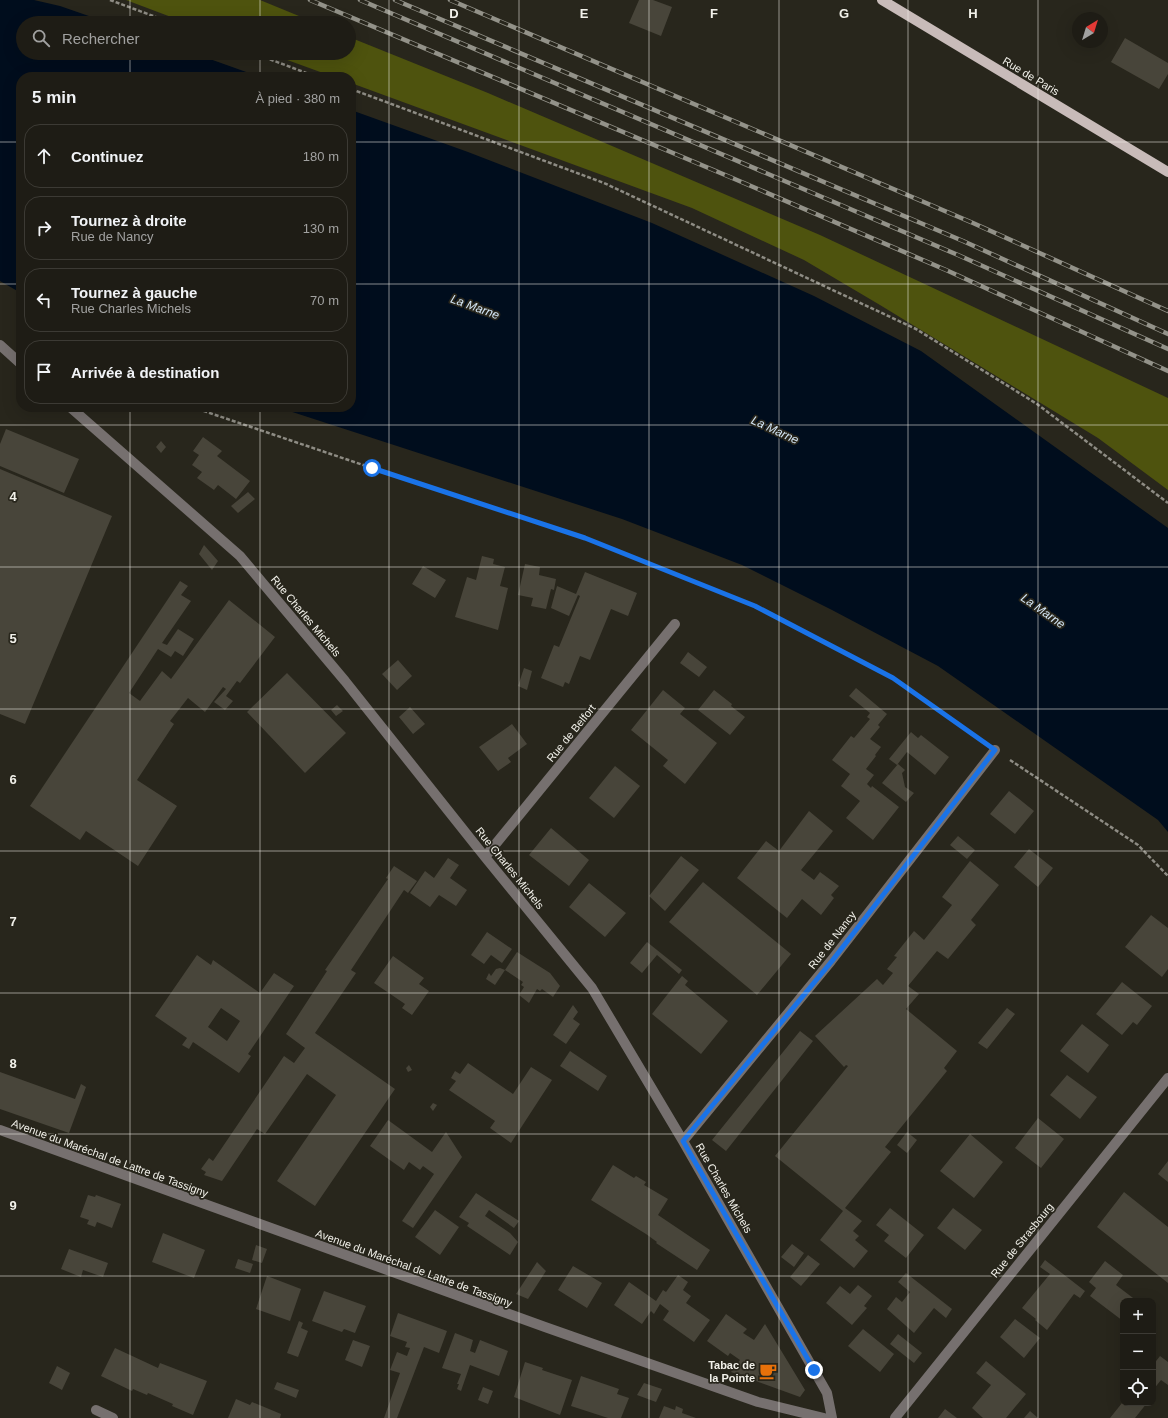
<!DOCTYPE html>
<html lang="fr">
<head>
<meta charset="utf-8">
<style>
	body { margin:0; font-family:Arial,sans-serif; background:#26251e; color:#f1f3f6 }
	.controls { position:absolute; right:12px; bottom:12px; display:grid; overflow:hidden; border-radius:8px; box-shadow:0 4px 16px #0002 }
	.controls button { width:36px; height:36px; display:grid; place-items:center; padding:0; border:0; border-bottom:1px solid #3c3a34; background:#1e1c15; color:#f1f3f6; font:20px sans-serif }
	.compass { position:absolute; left:1072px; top:12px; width:36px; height:36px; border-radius:50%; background:#1e1c15; box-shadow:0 4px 16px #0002; rotate:38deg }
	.stop { position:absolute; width:12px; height:12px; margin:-9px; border:3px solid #1a73e8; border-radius:50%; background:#fff }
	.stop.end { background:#1a73e8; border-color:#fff; box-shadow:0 1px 4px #0008 }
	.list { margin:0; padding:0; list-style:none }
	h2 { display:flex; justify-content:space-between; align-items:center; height:52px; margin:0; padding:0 16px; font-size:17px }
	h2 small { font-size:13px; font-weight:400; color:#a1a1a0 }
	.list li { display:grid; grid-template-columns:26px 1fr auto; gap:12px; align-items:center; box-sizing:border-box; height:64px; margin:0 8px 8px; padding:0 8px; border:1px solid #3c3a34; border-radius:16px }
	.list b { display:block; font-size:15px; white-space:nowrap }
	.list p { margin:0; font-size:13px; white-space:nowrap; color:#a1a1a0 }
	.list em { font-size:13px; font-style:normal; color:#a1a1a0 }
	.icon { flex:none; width:22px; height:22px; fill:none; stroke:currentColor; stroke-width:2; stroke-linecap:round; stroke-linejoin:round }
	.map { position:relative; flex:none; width:1168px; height:1418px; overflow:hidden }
	.search { position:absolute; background:#1e1c15; box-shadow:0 4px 16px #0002; left:16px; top:16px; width:340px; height:44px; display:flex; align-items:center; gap:10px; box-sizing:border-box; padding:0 14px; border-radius:22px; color:#a1a1a0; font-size:15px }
	.panel { position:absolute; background:#1e1c15; box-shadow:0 4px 16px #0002; left:16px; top:72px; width:340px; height:340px; border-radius:16px }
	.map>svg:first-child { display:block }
	.green { fill:#4e530e }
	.water { fill:#000d1d }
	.building { fill:#48453a; fill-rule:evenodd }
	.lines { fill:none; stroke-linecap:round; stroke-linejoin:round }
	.path { stroke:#8e8c84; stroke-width:2.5; stroke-dasharray:4 2; stroke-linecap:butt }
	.minor { stroke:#76706f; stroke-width:10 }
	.major { stroke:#c8bbb9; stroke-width:10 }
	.rail-casing { stroke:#939289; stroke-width:4.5 }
	.rail { stroke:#28261c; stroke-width:3; stroke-dasharray:9; stroke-linecap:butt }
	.route { stroke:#1a73e8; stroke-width:5 }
	.grid { fill:none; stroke:#f2f1ea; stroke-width:1; stroke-opacity:0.55 }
	.labels { text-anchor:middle; stroke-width:3.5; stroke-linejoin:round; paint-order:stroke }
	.street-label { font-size:11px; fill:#f2f1ea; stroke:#28261c }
	.poi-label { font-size:11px; font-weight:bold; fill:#f2f1ea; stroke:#28261c; text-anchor:end }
	.water-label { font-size:12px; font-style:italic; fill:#d5e7f7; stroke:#28261c }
	.grid-label { font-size:13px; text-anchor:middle; font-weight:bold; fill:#f2f1ea; stroke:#28261c; stroke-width:3.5; stroke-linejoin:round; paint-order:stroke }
</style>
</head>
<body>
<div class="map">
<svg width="1168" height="1418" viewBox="0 0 1168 1418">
	<rect width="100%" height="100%" fill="#28261c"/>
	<path class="green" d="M126 0H260L316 23H187Z
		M349 37 488 93 820 235 1168 398V490L1098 438 880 305 804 260 692 208 351 83V77H334L268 53H349Z"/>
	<path class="water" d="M0 0H34L60 6 109 23H23V53H193L260 77H21V293L0 281Z
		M351 110 468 152 652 223 814 296 921 351 1168 528V832L1158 820 938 666 832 610 742 565 622 519 277 407H351Z"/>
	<path class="building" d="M639 0H653L672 7 661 36 629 23Z
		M1125 38 1168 63V74L1159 89 1111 62Z
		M6 429 79 459 64 493 0 466V444Z
		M203 437 222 451 217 456 250 481 236 499 218 485 214 490 197 478 202 472 192 465 199 455 193 451Z
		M161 441 166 447 161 453 156 447Z
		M0 469 112 516 25 724 0 714Z
		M248 492 255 499 238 513 231 506Z
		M204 545 218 561 212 570 199 554Z
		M482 556 494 559 493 564 505 567 500 586 508 588 498 630 455 617 467 577 476 580Z
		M525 564 540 567 539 575 556 579 554 590 551 589 546 609 531 606 533 598 518 595Z
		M423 566 446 580 435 598 412 584Z
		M585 572 637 593 628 616 611 609 590 660 580 656 569 684 565 682 563 687 541 678 554 645 559 647 580 596 578 595 569 616 551 608 557 586 576 594Z
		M180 581 188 586 181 595 191 601 162 643 167 645 178 629 194 639 183 656 175 651 171 657 158 649 129 693 140 701 162 671 171 679 229 600 275 637 240 683 237 681 226 696 233 701 225 710 214 702 226 689 223 687 205 712 188 698 170 721 174 724 137 780 177 806 138 866 86 831 80 840 30 806Z
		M688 652 707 667 699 677 680 663Z
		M398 660 412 676 397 690 382 674Z
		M524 668 532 671 527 690 518 686Z
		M287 673 346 733 305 773 247 712Z
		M856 688 887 714 878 725 880 727 870 739 881 747 875 755 876 756 866 769 874 775 867 784 871 788 872 786 899 807 873 840 846 818 860 801 841 786 850 774 832 760 851 736 854 738 870 719 867 717 870 713 849 696Z
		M663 690 685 708 680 714 717 743 685 784 663 766 668 760 631 730Z
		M714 690 732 704 731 706 745 717 730 735 698 710Z
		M337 705 343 711 336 716 331 710Z
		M410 707 425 724 413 734 399 717Z
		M512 724 527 744 508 758 511 762 498 771 479 747Z
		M911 732 918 738 921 735 949 757 935 775 907 752 897 765 889 759Z
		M898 764 905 770 902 773 905 787 914 793 906 802 882 783Z
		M615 766 640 786 614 818 589 798Z
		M1009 791 1034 811 1015 834 990 814Z
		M809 811 833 831 801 870 814 880 820 872 839 886 831 895 834 898 821 915 802 899 787 918 737 878 766 841 779 851Z
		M551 828 589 860 569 886 529 855Z
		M958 836 975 850 967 859 950 845Z
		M1029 849 1053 868 1038 887 1014 867Z
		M681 856 699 870 665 911 649 896Z
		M448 858 459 865 450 878 467 890 456 906 439 895 430 907 410 893 425 871 434 878Z
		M970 861 999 885 971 920 976 925 948 959 937 951 908 986 919 994 906 1009 957 1051 944 1068 947 1071 885 1147 891 1152 845 1208 862 1221 853 1231 859 1236 855 1240 868 1251 854 1268 820 1240 843 1211 775 1156 848 1066 846 1065 844 1067 815 1036 877 979 883 985 893 973 887 969 897 957 894 956 914 931 924 940 952 905 942 897Z
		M394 866 417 881 408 893 404 890 351 970 356 973 315 1033 395 1089 315 1206 277 1181 336 1095 307 1074 265 1134 257 1129 222 1181 204 1175 206 1172 201 1169 209 1158 213 1161 284 1056 294 1063 305 1048 286 1034 327 971 325 970 388 879 386 878Z
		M703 882 791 954 757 995 669 922Z
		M589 883 626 913 605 937 569 907Z
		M1151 915 1168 928V969L1162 977 1125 947Z
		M487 932 512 949 502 963 491 955 484 964 471 955Z
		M647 942 682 970 679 974 657 955 642 973 630 963Z
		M517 952 550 973 560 986 553 997 542 989 540 991 537 989 529 1003 519 995 524 987 521 985 523 982 505 970Z
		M197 955 211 965 213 960 260 993 274 973 294 986 248 1054 251 1056 239 1073 193 1042 189 1049 182 1045 187 1038 155 1016ZM221 1008 240 1021 227 1041 208 1027Z
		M393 956 424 978 419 984 429 991 412 1015 402 1008 405 1004 374 983Z
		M500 968 505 970 495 985 486 979 489 973 491 976 496 969Z
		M682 976 688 981 685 985 728 1021 701 1054 652 1014Z
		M1122 982 1152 1006 1137 1025 1133 1022 1122 1035 1096 1014Z
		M573 1005 578 1012 573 1019 580 1024 566 1044 553 1035Z
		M1007 1008 1015 1014 987 1049 978 1043Z
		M1082 1024 1109 1045 1088 1073 1060 1051Z
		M800 1031 813 1041 726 1151 712 1140Z
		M570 1051 607 1076 598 1091 560 1066Z
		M468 1063 513 1094 531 1067 552 1080 511 1143 490 1128 495 1121 449 1090 456 1081 451 1078 455 1071 460 1074Z
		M409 1065 412 1070 408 1072 406 1068Z
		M0 1072 75 1099 81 1084 86 1087 69 1133 0 1109Z
		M1067 1075 1097 1097 1080 1119 1050 1095Z
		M433 1103 437 1105 433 1111 430 1107Z
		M1038 1118 1064 1139 1041 1168 1015 1148Z
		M388 1120 432 1152 446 1132 462 1157 413 1228 402 1221 434 1174 423 1166 420 1170 409 1162 404 1170 370 1146Z
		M907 1132 917 1140 907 1153 897 1145Z
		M970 1134 1003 1162 974 1198 940 1171Z
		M1168 1161V1182L1158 1174Z
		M613 1165 634 1178 636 1176 646 1182 644 1185 668 1199 658 1215 710 1250 697 1270 656 1243 657 1242 646 1234 591 1200Z
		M1124 1192 1168 1227V1283L1097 1227Z
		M476 1193 519 1221 514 1228 489 1210 485 1216 510 1233 518 1242 510 1255 467 1226 469 1223 459 1217Z
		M88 1195 95 1197 96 1195 121 1204 112 1228 97 1222 95 1227 87 1224 89 1220 80 1217Z
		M890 1208 924 1235 906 1258 884 1241 889 1235 876 1225Z
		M953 1208 982 1230 965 1250 937 1228Z
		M435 1210 459 1227 440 1255 415 1237Z
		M163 1233 205 1250 194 1278 152 1262Z
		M792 1244 804 1253 794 1267 781 1257Z
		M256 1245 267 1249 262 1263 252 1260Z
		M69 1249 108 1263 103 1277 83 1270 81 1277 61 1269Z
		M808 1255 820 1264 801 1286 790 1277Z
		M238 1259 253 1264 250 1273 235 1268Z
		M1045 1260 1085 1291 1080 1298 1074 1294 1047 1330 1035 1320 1036 1319 1022 1308 1050 1274 1040 1267Z
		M1105 1261 1123 1275 1116 1285 1137 1301H1123V1321L1090 1296 1096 1288 1089 1282Z
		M537 1262 546 1271 528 1299 516 1294Z
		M573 1266 602 1283 587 1308 558 1290Z
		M906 1273 952 1309 946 1318 934 1308 914 1333 887 1309 896 1297 902 1302 910 1292 898 1282Z
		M678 1275 688 1282 683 1290 691 1296 686 1303 710 1320 694 1342 663 1320 669 1311 660 1304 654 1314 651 1311 642 1324 614 1305 629 1282 656 1301 663 1290 666 1292Z
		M267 1276 301 1289 290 1321 256 1309Z
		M858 1285 872 1296 864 1306 867 1308 852 1325 826 1303 840 1286 850 1294Z
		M324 1291 366 1306 355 1333 344 1329 342 1332 312 1321Z
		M398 1313 447 1331 439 1353 424 1347 397 1418H384L400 1373 390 1370 397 1352 407 1356 410 1348 405 1347 407 1342 390 1336Z
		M726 1314 747 1329 743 1333 754 1340 765 1324 805 1390 800 1397 731 1372 740 1360 730 1353 728 1356 707 1341Z
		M1015 1319 1040 1338 1024 1358 1000 1337Z
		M299 1321 303 1323 301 1328 308 1331 298 1357 287 1353Z
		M863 1329 894 1354 880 1372 848 1346Z
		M455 1333 473 1340 470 1351 475 1353 480 1340 508 1351 499 1376 470 1365 461 1391 457 1389 459 1384H457L461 1374 442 1368Z
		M898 1334 922 1353 914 1363 890 1344Z
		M353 1340 370 1346 362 1367 345 1360Z
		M115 1348 158 1368 160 1363 207 1381 193 1415 172 1406 173 1404 148 1393 147 1395 133 1389 132 1391 101 1376Z
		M1160 1356 1168 1362V1385L1161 1380 1153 1390V1365Z
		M986 1361 1026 1394 1006 1418H983L972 1408 991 1385 976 1373Z
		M525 1362 543 1368 542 1370 572 1380 560 1415 514 1397Z
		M57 1366 70 1373 62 1390 49 1383Z
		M581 1376 619 1389 617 1394 629 1398 621 1418H608L571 1406Z
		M277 1382 299 1390 296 1398 274 1389Z
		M644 1383 662 1389 656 1402 637 1395Z
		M483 1387 493 1391 488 1404 478 1400Z
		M236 1399 250 1405 252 1402 281 1414 280 1418H228Z
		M1122 1403H1147L1135 1418H1110Z
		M664 1406 675 1410 676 1406 683 1409 682 1413 696 1418H659Z
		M945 1409 957 1418H938Z
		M1030 1411 1038 1418H1024Z"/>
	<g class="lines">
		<path class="path" d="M110 0 172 23
			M253 53 317 77
			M351 89 604 183 916 329 1037 404 1168 503
			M192 407 372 468 585 538 755 606 893 678 981 740
			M1010 760 1138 845 1168 876"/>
		<path class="minor" d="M0 345 21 364
			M70 407 240 556 345 681 485 857 592 988 683 1141 827 1393 832 1418
			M485 857 675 624
			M0 1130 545 1327 758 1402 824 1418
			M683 1141 831 961 995 750
			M96 1410 113 1418
			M895 1418 1168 1078"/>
		<path class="major" d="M882 0 1168 172"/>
		<g class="rail-casing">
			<path id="rail" d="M310 0 730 177 946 270 1168 371
				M360 0 958 255 1168 349
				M395 0 963 241 1168 334
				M450 0 973 223 1168 311"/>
		</g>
		<use href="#rail" class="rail"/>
	</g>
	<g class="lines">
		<path class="route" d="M372 468 585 538 755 606 893 678 995 750 832 961 683 1141 814 1370"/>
	</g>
	<path class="grid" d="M130 0V23M260 0V23M389 0V1418M519 0V1418M649 0V1418M779 0V1418M908 0V1418M1038 0V1418M130 53V77M260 53V77M0 142H21M351 142H1168M0 284H21M351 284H1168M130 407V1418M260 407V1418M0 425H1168M0 567H1168M0 709H1168M0 851H1168M0 993H1168M0 1134H1168M0 1276H1168"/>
	<defs>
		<g id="cafe-bare" transform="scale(1.38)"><path d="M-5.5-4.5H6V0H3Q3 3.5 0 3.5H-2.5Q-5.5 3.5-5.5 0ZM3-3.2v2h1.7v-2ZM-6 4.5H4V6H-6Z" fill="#e8710a" stroke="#28261c" stroke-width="2.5" paint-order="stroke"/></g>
	</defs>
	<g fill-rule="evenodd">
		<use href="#cafe-bare" x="768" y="1371"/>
	</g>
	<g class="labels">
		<g class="street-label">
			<text transform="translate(1031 76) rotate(31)" y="4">Rue de Paris</text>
			<text transform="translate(306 616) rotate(50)" y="4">Rue Charles Michels</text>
			<text transform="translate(571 733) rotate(-51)" y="4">Rue de Belfort</text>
			<text transform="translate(510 868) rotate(51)" y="4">Rue Charles Michels</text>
			<text transform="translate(832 940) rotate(-52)" y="4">Rue de Nancy</text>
			<text transform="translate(110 1158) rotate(20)" y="4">Avenue du Maréchal de Lattre de Tassigny</text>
			<text transform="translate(724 1188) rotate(60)" y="4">Rue Charles Michels</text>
			<text transform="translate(1022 1240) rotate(-51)" y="4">Rue de Strasbourg</text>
			<text transform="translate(414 1268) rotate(20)" y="4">Avenue du Maréchal de Lattre de Tassigny</text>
		</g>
		<g class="poi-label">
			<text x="755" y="1369">Tabac de<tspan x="755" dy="13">la Pointe</tspan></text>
		</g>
		<g class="water-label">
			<text transform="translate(475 307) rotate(20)" y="4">La Marne</text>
			<text transform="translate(775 430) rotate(25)" y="4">La Marne</text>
			<text transform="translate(1043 611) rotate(35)" y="4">La Marne</text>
		</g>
	</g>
	<g class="grid-label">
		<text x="454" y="18">D</text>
		<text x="584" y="18">E</text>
		<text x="714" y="18">F</text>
		<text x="844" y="18">G</text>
		<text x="973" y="18">H</text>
		<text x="13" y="501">4</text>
		<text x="13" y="643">5</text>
		<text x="13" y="784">6</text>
		<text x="13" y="926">7</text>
		<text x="13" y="1068">8</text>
		<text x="13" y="1210">9</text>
	</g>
</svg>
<div class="controls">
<button>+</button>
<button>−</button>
<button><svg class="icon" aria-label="locate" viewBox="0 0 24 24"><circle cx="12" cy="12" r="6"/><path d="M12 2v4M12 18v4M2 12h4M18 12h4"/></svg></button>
</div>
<svg class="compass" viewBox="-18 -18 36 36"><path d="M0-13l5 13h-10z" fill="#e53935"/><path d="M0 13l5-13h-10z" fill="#a1a1a0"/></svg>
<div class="stop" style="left:372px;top:468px"></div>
<div class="stop end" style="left:814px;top:1370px"></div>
<div class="search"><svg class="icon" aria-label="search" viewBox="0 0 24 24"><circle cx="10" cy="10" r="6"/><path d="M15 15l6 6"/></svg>Rechercher</div>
<section class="panel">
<h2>5 min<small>À pied · 380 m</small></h2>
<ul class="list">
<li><svg class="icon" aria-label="ahead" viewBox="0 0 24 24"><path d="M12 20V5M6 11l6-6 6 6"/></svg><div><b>Continuez</b></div><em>180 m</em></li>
<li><svg class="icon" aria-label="right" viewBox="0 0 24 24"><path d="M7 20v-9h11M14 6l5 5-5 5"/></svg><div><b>Tournez à droite</b><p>Rue de Nancy</p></div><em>130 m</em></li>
<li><svg class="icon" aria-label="left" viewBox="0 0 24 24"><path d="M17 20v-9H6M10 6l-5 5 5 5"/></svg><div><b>Tournez à gauche</b><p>Rue Charles Michels</p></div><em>70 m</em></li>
<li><svg class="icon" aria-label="arrive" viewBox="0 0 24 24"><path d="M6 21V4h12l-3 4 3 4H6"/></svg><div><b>Arrivée à destination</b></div></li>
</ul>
</section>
</div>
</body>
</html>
